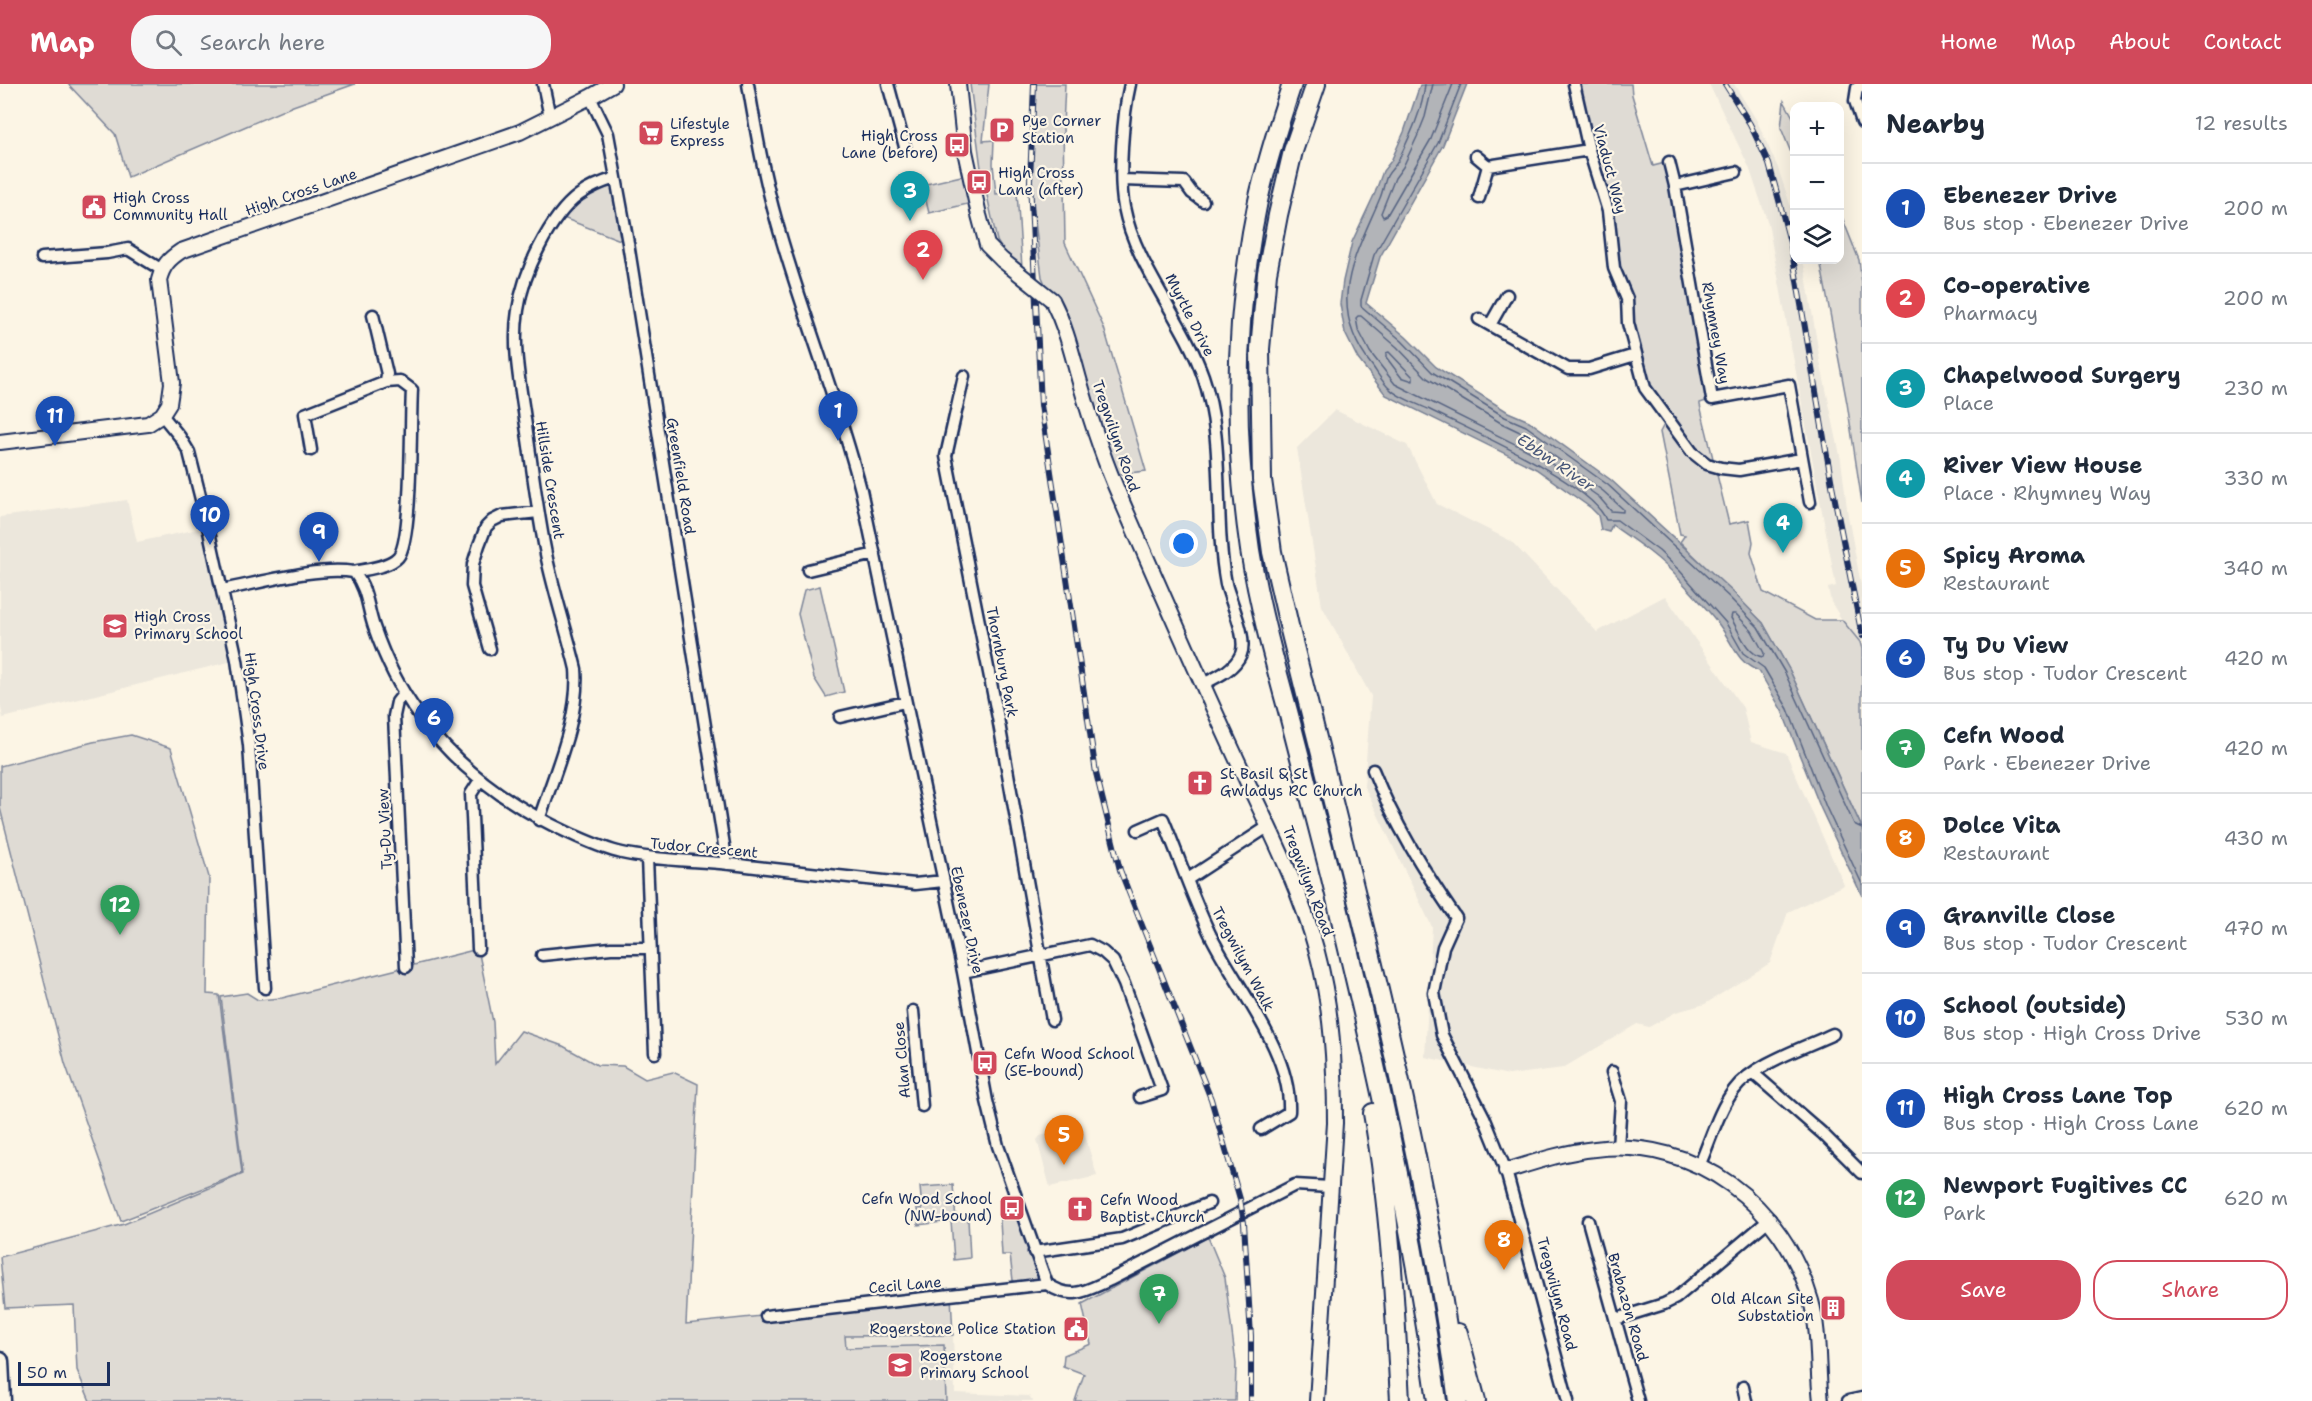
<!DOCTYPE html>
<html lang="en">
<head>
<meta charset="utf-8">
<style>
	body { margin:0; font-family:"Shantell Sans",sans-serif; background:#f6f6f7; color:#1f2937 }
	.controls { position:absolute; right:18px; top:18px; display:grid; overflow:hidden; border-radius:12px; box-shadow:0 6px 24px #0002 }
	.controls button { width:54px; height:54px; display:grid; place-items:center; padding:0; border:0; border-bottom:2px solid #e0e1e3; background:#fff; color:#1f2937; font:30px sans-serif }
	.scale { position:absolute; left:18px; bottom:15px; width:92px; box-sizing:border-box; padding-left:6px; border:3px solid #1b2f5e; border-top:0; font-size:16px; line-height:21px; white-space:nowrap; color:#1b2f5e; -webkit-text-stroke:4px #fcf5e5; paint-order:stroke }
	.you { position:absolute; left:1184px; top:460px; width:21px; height:21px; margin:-15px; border:4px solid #fff; border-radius:50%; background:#1a73e8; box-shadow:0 0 0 9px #1a73e833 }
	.badge { display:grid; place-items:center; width:39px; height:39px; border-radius:50%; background:#d1495b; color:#fff; font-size:20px; font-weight:700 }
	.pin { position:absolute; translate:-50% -50px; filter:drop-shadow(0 2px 3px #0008) }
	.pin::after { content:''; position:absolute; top:32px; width:21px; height:18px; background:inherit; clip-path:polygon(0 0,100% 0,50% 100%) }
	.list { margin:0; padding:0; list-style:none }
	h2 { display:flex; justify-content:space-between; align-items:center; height:78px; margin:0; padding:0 24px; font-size:26px }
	h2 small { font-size:20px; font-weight:400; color:#747a83 }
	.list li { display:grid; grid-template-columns:39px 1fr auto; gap:18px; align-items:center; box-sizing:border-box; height:90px; padding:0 24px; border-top:2px solid #e0e1e3 }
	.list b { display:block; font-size:22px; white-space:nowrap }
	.list p { margin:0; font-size:20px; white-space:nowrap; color:#747a83 }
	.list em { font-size:20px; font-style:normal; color:#747a83 }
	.actions { display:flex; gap:12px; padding:18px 24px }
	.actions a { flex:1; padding:14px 0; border:2px solid #d1495b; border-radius:24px; text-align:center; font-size:21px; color:#d1495b }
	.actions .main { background:#d1495b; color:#fff }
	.icon { flex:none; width:33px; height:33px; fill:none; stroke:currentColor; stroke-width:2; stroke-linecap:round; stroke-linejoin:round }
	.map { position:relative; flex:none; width:1862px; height:1317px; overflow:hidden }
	header { display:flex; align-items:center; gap:36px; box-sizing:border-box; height:84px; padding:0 30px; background:#d1495b; color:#fff }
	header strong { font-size:28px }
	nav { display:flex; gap:33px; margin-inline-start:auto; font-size:21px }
	.search { width:420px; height:54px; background:#f6f6f7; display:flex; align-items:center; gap:15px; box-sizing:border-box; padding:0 21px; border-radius:24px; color:#747a83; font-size:22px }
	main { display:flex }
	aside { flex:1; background:#fff }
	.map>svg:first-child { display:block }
	.built { fill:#ece7dc }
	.green { fill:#dfdbd4; stroke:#7d8599; stroke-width:1.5 }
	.water { fill:#b2b4b8; stroke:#767f94; stroke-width:1.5 }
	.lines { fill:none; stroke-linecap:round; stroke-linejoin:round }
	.shore { stroke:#576482; stroke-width:1.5 }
	.minor-casing { stroke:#1b2f5e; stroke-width:15 }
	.tertiary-casing { stroke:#1b2f5e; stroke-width:18 }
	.secondary-casing { stroke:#1b2f5e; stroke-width:21 }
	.primary-casing { stroke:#1b2f5e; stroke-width:22 }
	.minor { stroke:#fcf5e5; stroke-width:10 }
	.tertiary { stroke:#fcf5e5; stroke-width:14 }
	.secondary { stroke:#fcf5e5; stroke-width:16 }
	.primary { stroke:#fcf5e5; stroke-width:18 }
	.rail-casing { stroke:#1b2f5e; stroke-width:6 }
	.rail { stroke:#fcf5e5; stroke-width:4; stroke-dasharray:11; stroke-linecap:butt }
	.tertiary-bridge-casing { stroke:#1b2f5e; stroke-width:18; stroke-linecap:butt }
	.tertiary-bridge { stroke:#fcf5e5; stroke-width:14 }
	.labels { text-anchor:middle; stroke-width:4.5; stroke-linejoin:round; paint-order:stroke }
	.poi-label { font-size:15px; fill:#1b2f5e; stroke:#fcf5e5; text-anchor:start }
	.street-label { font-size:15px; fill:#1b2f5e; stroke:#fcf5e5 }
	.water-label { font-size:16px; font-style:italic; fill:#485779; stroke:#fcf5e5 }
</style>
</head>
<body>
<header>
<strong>Map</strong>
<div class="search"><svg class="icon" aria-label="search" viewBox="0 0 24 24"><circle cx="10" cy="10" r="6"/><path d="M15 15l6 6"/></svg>Search here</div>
<nav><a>Home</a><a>Map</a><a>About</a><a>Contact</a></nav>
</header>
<main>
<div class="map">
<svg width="1862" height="1317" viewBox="0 0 1862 1317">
	<rect width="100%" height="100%" fill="#fcf5e5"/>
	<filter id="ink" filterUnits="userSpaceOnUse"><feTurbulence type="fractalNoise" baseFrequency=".0167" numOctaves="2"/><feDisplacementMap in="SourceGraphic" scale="12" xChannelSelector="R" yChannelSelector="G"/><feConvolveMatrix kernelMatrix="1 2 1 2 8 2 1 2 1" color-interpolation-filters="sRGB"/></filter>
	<g filter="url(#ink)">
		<path class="built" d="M1709 0H1734L1757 37 1778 84 1792 126 1794 137V176H1803L1805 185 1820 277 1841 376 1848 432 1862 506V565L1860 558 1842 536 1831 518 1828 504 1836 502 1768 139 1749 83Z
			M1335 326 1407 361 1437 420 1511 457 1597 548 1665 512 1743 624 1751 658 1786 669 1844 801 1788 828 1770 879 1705 920 1676 928 1649 943 1637 940 1563 984 1509 991 1425 973 1432 843 1364 702 1371 612 1322 522 1297 364Z
			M127 416 137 458 208 443 237 576 3 634 0 619V433Z
			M1082 1041 1097 1092 1050 1103 1037 1056 1040 1052Z
			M953 1251 955 1309 1029 1312 1033 1317H846L845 1252Z"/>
		<path class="green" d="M68 0H355L293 22 128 93 115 50Z
			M970 0H989L983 57 994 56 993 80 996 110 1017 108 1022 184 1004 169 997 157 981 84Z
			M1034 0H1065L1063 42 1065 159 1104 244 1146 387 1111 391 1052 216 1042 193 1030 97Z
			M1574 0H1631L1632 11 1653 82 1669 78 1712 315 1700 319V321L1729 440 1749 436 1753 458 1751 469 1763 508 1815 536H1842L1860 558 1862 565V744L1790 587 1763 539 1680 458 1685 451 1680 450 1660 348 1667 335 1654 320 1612 165Z
			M1784 17 1794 35V76L1781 44Z
			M970 90 976 118 929 129 922 101Z
			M616 94 628 159 558 132 578 112Z
			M1840 128 1859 176 1862 200V419L1847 319 1820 176H1840Z
			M820 502 844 608 826 613 814 594 798 530 804 506Z
			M131 651 171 664 209 793 207 910 219 911 242 1089 121 1137 65 979 0 724V682L93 658Z
			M478 865 493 938 495 980 521 947 563 962 597 981 623 982 645 995 673 988 698 1000 686 1240 951 1212 953 1251 845 1252 846 1264 944 1261 946 1317H90L77 1286 74 1221 5 1224 0 1173 124 1140 243 1090 221 913 247 909 258 916 282 914Z
			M953 1101 956 1136 968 1135 970 1174 954 1176 951 1137 918 1141 917 1124 922 1125 920 1103Z
			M1021 1128 1047 1200 1014 1205 1010 1171H1002L1000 1136Z
			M1208 1153 1225 1194 1236 1280 1235 1317H1075L1084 1290 1063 1282 1064 1271 1091 1260 1082 1220Z"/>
		<path class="water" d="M1467 0 1443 61 1380 173 1366 219 1406 253 1436 283 1508 328 1529 337 1611 396 1734 509 1763 539 1790 587 1862 744V812L1821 725 1782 627 1759 587C1737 579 1733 560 1720 542 1708 525 1692 509 1677 493 1659 473 1635 457 1612 441L1609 448 1601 446 1598 431 1591 424 1536 385 1386 311 1358 275 1345 249 1340 220 1343 197 1352 158 1375 109 1383 87 1391 77 1404 48 1420 1Z"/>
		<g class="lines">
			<path class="shore" d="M1425 0C1423 26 1409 54 1398 77 1395 83 1390 86 1387 92 1384 99 1383 107 1380 114 1354 175 1324 222 1373 283 1378 290 1383 299 1390 305 1399 314 1418 320 1430 326 1468 345 1592 399 1606 436H1617L1659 467 1680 487 1726 539 1743 569 1764 584 1788 625 1826 723 1862 800
				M1433 0 1425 33 1417 53 1403 83 1395 94 1381 129 1383 133 1387 131 1431 55 1453 0
				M1461 0 1438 59 1374 171 1361 216V222L1402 257 1432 288 1505 333 1526 342 1608 401 1729 513 1758 543 1785 589 1854 740 1862 744
				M1358 232H1361L1397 263 1427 294 1501 339 1522 349 1603 407 1623 425V428L1611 427 1599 413 1543 374 1395 300 1370 268 1358 245 1356 234Z
				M1389 268 1413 293V297L1401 293 1386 273V269Z
				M1732 530H1736L1752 547 1764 569 1763 573C1747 571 1739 547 1731 534Z"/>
			<g class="minor-casing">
				<path id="minor" d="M543 0 550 33
					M748 0C756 47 764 94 777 139 802 229 838 316 861 406L963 888 987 1017 998 1062 1047 1200C1072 1217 1085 1207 1110 1196L1295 1101 1330 1103
					M888 0 905 63
					M1130 0C1123 30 1118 93 1124 123 1135 181 1183 235 1203 292 1226 358 1213 431 1226 500 1230 517 1248 553 1241 570 1234 586 1217 593 1203 600
					M1574 0 1589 66 1608 127 1614 184 1627 215 1628 239 1645 304 1692 368 1707 380 1721 384 1739 386 1801 375
					M1862 3 1857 4 1855 17 1862 38
					M590 13 608 50 628 159 727 780
					M1476 72 1488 82
					M1669 78 1675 102 1712 315 1789 301 1810 418
					M1122 96 1184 98 1192 109 1203 117
					M1675 102 1736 88
					M1479 114 1488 82 1589 66
					M42 174 107 169 128 165 162 186
					M373 231 387 290 386 298
					M1479 235 1568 285H1589L1635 271
					M1490 241 1507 211
					M964 292 946 372 998 634 1052 936
					M162 331 180 353 189 368 208 443 237 576 249 661 265 904
					M311 366 305 330 386 298 400 297 412 306C410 335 413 457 398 473 389 483 367 485 354 488
					M808 486 875 470
					M222 506C260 499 317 482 354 488 368 506 367 523 374 543 385 575 399 604 419 631 458 685 511 723 571 750 587 757 604 765 622 769 657 777 694 776 730 780 792 787 853 794 915 800L943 797
					M490 565 472 502 473 480 479 461 486 443 492 437 502 432 538 428
					M404 609 397 618 394 632 406 883
					M840 633 905 618
					M1373 686C1394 739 1424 787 1456 834L1443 863 1434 909 1442 951 1484 1033 1506 1087 1568 1317
					M539 736C554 689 580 634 576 585 567 547 554 509 546 470 537 426 532 380 525 335 520 299 512 262 518 226 523 190 549 133 579 111 590 103 602 98 616 94
					M1138 746 1163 735C1179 773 1192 813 1210 850 1236 904 1292 967 1289 1028L1261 1045
					M647 774 655 969
					M1188 795 1269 742
					M478 865 471 710 480 696
					M542 871 611 864H650
					M963 888 1090 861 1103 868 1113 877 1124 900 1162 1006 1140 1013
					M913 927 922 1022
					M1612 988 1621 1017 1618 1063
					M1753 989 1822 1049 1862 1089
					M1699 1082C1710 1058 1718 1027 1734 1006 1753 980 1804 964 1833 950
					M1588 1137 1638 1317
					M1034 1168 1122 1155 1209 1119
					M766 1232 1047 1200
					M1616 1235 1664 1220 1676 1214 1770 1135
					M1743 1303 1746 1317
					M1848 1317 1862 1314"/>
			</g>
			<g class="tertiary-casing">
				<path id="tertiary" d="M958 0 965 67 979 131 987 161 1002 176
					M1052 216C1067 245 1072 271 1081 302 1092 340 1104 377 1120 413 1157 498 1194 583 1233 667 1263 733 1298 797 1317 868 1332 924 1335 981 1335 1039L1317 1317
					M0 358 148 340 162 331 169 320 172 299 159 196C163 181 169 175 181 167L520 48 590 13 613 0
					M1506 1087C1535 1078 1564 1068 1595 1065 1696 1053 1784 1121 1811 1217 1820 1249 1817 1284 1821 1317"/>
			</g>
			<g class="secondary-casing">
				<path id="secondary" d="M0 1277 2 1317"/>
			</g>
			<g class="primary-casing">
				<path id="primary" d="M1292 0C1279 39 1267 77 1258 117 1234 232 1233 350 1250 466 1259 522 1274 576 1289 631 1303 685 1317 740 1331 794 1373 967 1413 1141 1437 1317
					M1316 0 1293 67 1278 131 1267 189 1260 265 1262 396 1272 468 1290 546C1353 801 1423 1056 1458 1317
					M1373 1029C1390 1124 1395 1221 1400 1317
					M1458 1249 1476 1317"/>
			</g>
			<use href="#minor" class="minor"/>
			<use href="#tertiary" class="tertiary"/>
			<use href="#secondary" class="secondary"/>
			<use href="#primary" class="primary"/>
			<g class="rail-casing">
				<path id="rail" d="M1034 0 1030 97 1041 321 1096 689 1120 786 1211 1015 1240 1115 1244 1139 1251 1252V1317
					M1725 0 1750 40 1769 80 1780 120 1791 162 1832 401 1862 552"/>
			</g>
			<use href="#rail" class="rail"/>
			<g class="tertiary-bridge-casing">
				<path id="tertiary-bridge" d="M1002 176 1052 216"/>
			</g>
			<use href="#tertiary-bridge" class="tertiary-bridge"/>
		</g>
	</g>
	<defs>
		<g id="parking-square" transform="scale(1.35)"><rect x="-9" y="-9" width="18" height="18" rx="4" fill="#d1495b" stroke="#fcf5e5"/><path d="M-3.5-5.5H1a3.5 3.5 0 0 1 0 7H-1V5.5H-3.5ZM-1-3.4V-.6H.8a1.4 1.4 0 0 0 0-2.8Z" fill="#fff"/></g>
		<g id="supermarket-square" transform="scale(1.35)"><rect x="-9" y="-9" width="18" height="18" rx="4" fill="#d1495b" stroke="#fcf5e5"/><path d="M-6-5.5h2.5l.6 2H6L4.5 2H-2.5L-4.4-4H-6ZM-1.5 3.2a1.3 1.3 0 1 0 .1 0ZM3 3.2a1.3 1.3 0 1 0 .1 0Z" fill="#fff"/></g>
		<g id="bus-square" transform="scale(1.35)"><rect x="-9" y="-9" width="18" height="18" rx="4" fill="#d1495b" stroke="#fcf5e5"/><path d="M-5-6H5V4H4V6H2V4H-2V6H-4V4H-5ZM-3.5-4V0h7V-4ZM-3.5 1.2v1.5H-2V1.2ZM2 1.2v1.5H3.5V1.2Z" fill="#fff"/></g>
		<g id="civic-square" transform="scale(1.35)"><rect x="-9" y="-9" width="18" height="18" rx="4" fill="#d1495b" stroke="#fcf5e5"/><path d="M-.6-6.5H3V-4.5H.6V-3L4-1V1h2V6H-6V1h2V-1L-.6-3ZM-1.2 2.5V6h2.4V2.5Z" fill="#fff"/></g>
		<g id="school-square" transform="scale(1.35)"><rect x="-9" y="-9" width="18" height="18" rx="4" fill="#d1495b" stroke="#fcf5e5"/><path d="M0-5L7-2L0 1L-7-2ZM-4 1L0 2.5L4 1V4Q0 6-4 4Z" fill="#fff"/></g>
		<g id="church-square" transform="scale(1.35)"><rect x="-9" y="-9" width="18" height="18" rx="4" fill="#d1495b" stroke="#fcf5e5"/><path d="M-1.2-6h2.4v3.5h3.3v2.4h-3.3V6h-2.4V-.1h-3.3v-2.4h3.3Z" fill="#fff"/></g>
		<g id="building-square" transform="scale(1.35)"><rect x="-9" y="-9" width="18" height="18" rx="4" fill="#d1495b" stroke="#fcf5e5"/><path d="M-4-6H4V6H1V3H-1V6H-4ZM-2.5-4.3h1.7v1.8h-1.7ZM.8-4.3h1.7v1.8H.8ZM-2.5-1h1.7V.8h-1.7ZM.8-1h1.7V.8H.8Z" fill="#fff"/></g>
	</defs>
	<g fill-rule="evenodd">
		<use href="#parking-square" x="1002" y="46"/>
		<use href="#supermarket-square" x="651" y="49"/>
		<use href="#bus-square" x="957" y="61"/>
		<use href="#bus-square" x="979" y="98"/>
		<use href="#civic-square" x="94" y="123"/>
		<use href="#school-square" x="115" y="542"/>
		<use href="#church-square" x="1200" y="699"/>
		<use href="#bus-square" x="985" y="979"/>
		<use href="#bus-square" x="1012" y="1124"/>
		<use href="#church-square" x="1080" y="1125"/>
		<use href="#building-square" x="1833" y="1224"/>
		<use href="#civic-square" x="1076" y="1245"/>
		<use href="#school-square" x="900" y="1281"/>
	</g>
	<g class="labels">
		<g class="poi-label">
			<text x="1022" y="42">Pye Corner<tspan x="1022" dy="17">Station</tspan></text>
			<text x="670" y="45">Lifestyle<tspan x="670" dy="17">Express</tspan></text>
			<text x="938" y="57" text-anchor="end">High Cross<tspan x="938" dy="17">Lane (before)</tspan></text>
			<text x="998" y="94">High Cross<tspan x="998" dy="17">Lane (after)</tspan></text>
			<text x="113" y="119">High Cross<tspan x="113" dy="17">Community Hall</tspan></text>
			<text x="134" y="538">High Cross<tspan x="134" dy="17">Primary School</tspan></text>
			<text x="1220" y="695">St Basil &amp; St<tspan x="1220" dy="17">Gwladys RC Church</tspan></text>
			<text x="1004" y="975">Cefn Wood School<tspan x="1004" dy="17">(SE-bound)</tspan></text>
			<text x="992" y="1120" text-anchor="end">Cefn Wood School<tspan x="992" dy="17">(NW-bound)</tspan></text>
			<text x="1100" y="1121">Cefn Wood<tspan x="1100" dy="17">Baptist Church</tspan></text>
			<text x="1814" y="1220" text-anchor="end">Old Alcan Site<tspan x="1814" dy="17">Substation</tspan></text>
			<text x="1056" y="1250" text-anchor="end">Rogerstone Police Station</text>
			<text x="920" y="1277">Rogerstone<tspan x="920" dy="17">Primary School</tspan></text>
		</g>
		<g class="street-label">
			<text transform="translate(1610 85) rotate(75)" y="5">Viaduct Way</text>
			<text transform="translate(301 108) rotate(-19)" y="5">High Cross Lane</text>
			<text transform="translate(1190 231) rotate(63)" y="5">Myrtle Drive</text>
			<text transform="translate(1716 249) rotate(80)" y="5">Rhymney Way</text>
			<text transform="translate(1116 352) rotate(71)" y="5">Tregwilym Road</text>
			<text transform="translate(681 392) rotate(81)" y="5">Greenfield Road</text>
			<text transform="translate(550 396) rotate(81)" y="5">Hillside Crescent</text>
			<text transform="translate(1002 578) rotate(79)" y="5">Thornbury Park</text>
			<text transform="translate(257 627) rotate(83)" y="5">High Cross Drive</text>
			<text transform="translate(385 745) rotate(-93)" y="5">Ty-Du View</text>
			<text transform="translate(704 764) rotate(5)" y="5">Tudor Crescent</text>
			<text transform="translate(1308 797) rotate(69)" y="5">Tregwilym Road</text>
			<text transform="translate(967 836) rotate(78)" y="5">Ebenezer Drive</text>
			<text transform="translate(1243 875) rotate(62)" y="5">Tregwilym Walk</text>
			<text transform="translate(902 976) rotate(-95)" y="5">Alan Close</text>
			<text transform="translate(905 1201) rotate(-5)" y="5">Cecil Lane</text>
			<text transform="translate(1557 1210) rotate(75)" y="5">Tregwilym Road</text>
			<text transform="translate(1628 1223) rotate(74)" y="5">Brabazon Road</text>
		</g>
		<g class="water-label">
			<text transform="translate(1556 378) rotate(34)" y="6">Ebbw River</text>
		</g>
	</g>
</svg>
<div class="controls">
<button>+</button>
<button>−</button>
<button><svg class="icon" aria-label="layers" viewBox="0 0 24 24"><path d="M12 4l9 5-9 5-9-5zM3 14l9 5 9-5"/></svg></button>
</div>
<div class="scale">50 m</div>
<div class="you"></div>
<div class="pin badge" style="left:838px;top:357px;background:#1a4fb4">1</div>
<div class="pin badge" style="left:923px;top:196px;background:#e0444e">2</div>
<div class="pin badge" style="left:910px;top:137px;background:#0f9aa8">3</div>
<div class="pin badge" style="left:1783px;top:469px;background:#0f9aa8">4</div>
<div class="pin badge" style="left:1064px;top:1081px;background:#e8710a">5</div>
<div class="pin badge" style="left:434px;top:664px;background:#1a4fb4">6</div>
<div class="pin badge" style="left:1159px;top:1240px;background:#2e9e5b">7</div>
<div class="pin badge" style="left:1504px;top:1186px;background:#e8710a">8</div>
<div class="pin badge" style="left:319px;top:478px;background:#1a4fb4">9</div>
<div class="pin badge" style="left:210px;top:461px;background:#1a4fb4">10</div>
<div class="pin badge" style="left:55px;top:362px;background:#1a4fb4">11</div>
<div class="pin badge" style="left:120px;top:851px;background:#2e9e5b">12</div>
</div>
<aside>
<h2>Nearby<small>12 results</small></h2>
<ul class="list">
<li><span class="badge" style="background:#1a4fb4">1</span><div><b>Ebenezer Drive</b><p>Bus stop · Ebenezer Drive</p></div><em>200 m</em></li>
<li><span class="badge" style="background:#e0444e">2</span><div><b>Co-operative</b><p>Pharmacy</p></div><em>200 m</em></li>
<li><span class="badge" style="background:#0f9aa8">3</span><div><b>Chapelwood Surgery</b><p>Place</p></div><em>230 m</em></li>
<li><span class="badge" style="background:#0f9aa8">4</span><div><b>River View House</b><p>Place · Rhymney Way</p></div><em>330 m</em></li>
<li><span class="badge" style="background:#e8710a">5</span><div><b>Spicy Aroma</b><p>Restaurant</p></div><em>340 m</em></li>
<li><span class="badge" style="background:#1a4fb4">6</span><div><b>Ty Du View</b><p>Bus stop · Tudor Crescent</p></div><em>420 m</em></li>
<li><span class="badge" style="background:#2e9e5b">7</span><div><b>Cefn Wood</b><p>Park · Ebenezer Drive</p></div><em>420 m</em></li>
<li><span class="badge" style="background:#e8710a">8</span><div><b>Dolce Vita</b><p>Restaurant</p></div><em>430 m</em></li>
<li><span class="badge" style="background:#1a4fb4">9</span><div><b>Granville Close</b><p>Bus stop · Tudor Crescent</p></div><em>470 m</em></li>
<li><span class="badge" style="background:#1a4fb4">10</span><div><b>School (outside)</b><p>Bus stop · High Cross Drive</p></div><em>530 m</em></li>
<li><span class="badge" style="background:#1a4fb4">11</span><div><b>High Cross Lane Top</b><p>Bus stop · High Cross Lane</p></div><em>620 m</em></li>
<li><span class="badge" style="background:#2e9e5b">12</span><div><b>Newport Fugitives CC</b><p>Park</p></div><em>620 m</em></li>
</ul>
<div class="actions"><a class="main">Save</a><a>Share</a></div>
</aside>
</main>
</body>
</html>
